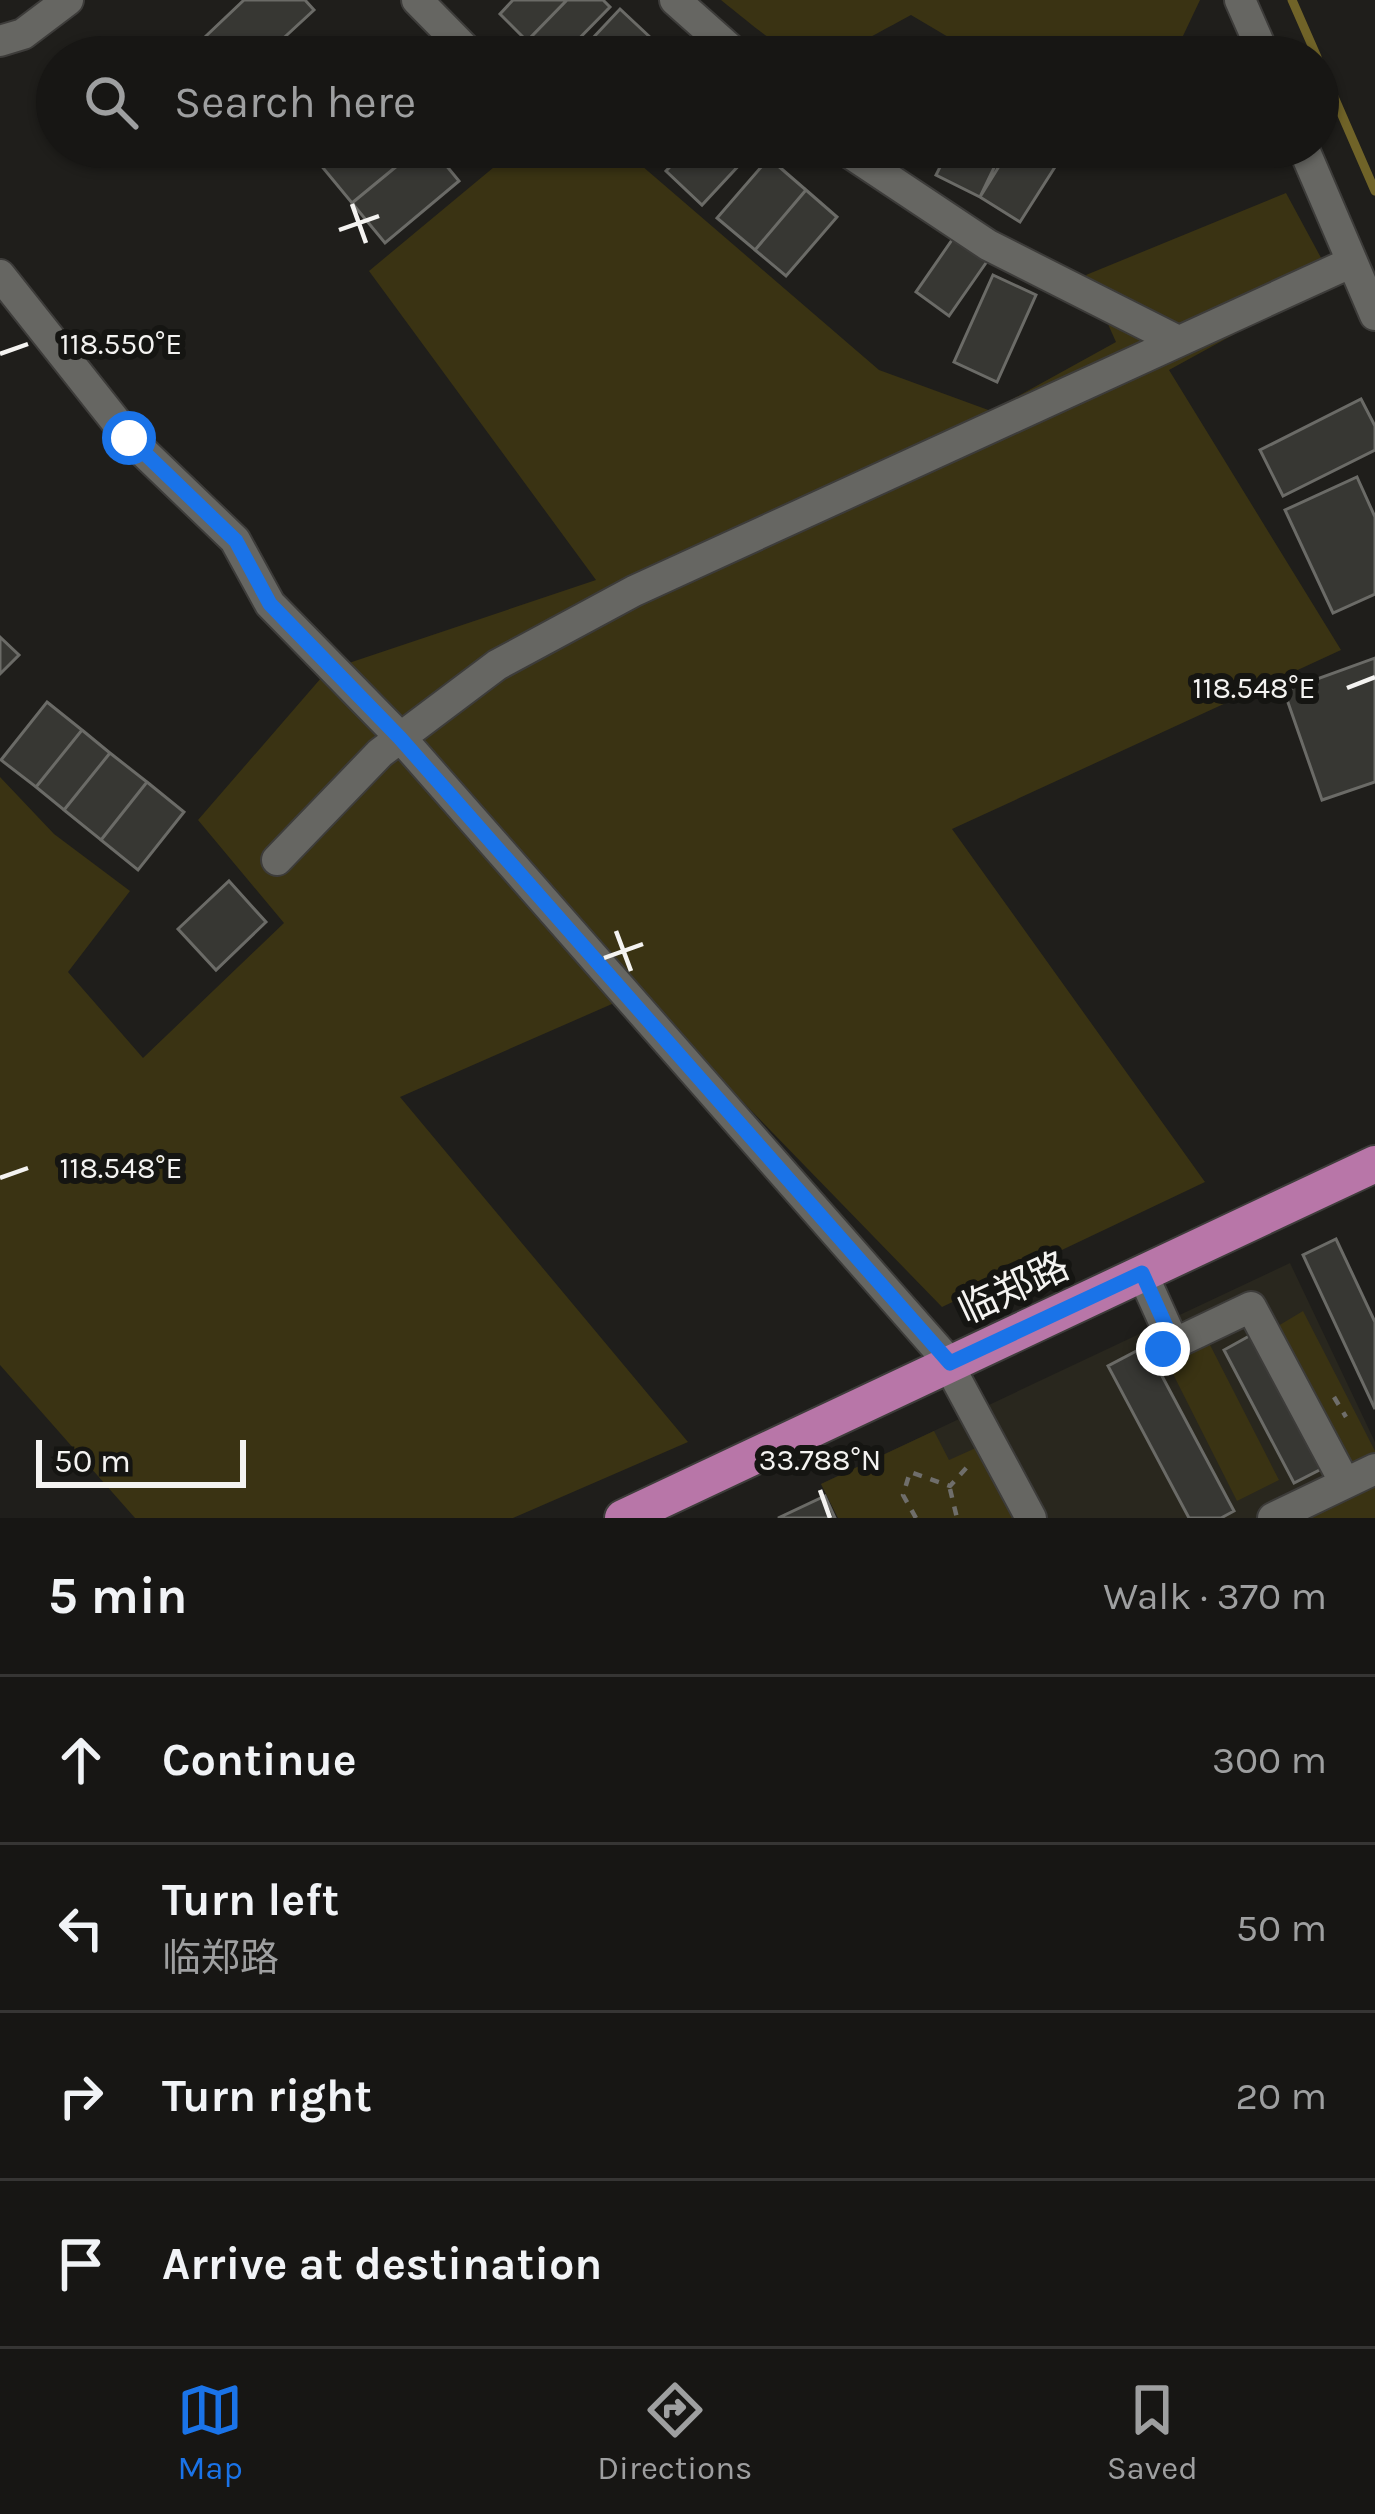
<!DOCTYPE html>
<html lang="en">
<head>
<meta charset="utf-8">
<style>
	body { margin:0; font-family:Karla,"Noto Sans SC",sans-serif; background:#201f1d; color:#f1f3f6 }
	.scale { position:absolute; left:36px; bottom:30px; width:210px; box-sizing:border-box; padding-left:12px; border:6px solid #f4f3f1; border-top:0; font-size:33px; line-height:42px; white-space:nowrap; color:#f4f3f1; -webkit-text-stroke:9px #151512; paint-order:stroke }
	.stop { position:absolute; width:36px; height:36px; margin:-27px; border:9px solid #1a73e8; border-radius:50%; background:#fff }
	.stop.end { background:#1a73e8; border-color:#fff; box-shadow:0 3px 12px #0008 }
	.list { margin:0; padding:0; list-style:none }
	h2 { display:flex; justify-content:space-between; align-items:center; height:156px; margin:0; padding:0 48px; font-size:51px }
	h2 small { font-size:39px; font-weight:400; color:#9e9fa0 }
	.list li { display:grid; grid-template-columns:78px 1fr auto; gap:36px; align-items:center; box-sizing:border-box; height:168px; padding:0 48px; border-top:3px solid #363534 }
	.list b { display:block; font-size:45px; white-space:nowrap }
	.list p { margin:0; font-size:39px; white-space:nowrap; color:#9e9fa0 }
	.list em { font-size:39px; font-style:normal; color:#9e9fa0 }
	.icon { flex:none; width:66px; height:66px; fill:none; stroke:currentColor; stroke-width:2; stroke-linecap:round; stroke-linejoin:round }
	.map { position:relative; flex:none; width:1375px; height:1518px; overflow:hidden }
	.search { position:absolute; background:#171614; box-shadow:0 3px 9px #0004; left:36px; right:36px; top:36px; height:132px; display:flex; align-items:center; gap:30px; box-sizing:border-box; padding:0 42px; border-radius:66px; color:#9e9fa0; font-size:45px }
	.sheet { height:828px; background:#171614 }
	nav { display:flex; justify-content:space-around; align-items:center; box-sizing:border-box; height:168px; border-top:3px solid #363534; background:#171614; font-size:33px; color:#9e9fa0 }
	nav a { display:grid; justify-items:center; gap:6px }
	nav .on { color:#1a73e8 }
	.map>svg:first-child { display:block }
	.built { fill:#29271e }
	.green { fill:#3a3313 }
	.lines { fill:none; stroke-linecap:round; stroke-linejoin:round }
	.stream { stroke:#706328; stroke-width:9 }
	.building { fill:#373733; stroke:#6b6b67; stroke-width:3 }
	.minor-casing { stroke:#3d3c3a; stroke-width:34 }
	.major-casing { stroke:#3d3c3a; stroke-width:40 }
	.path { stroke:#6f6e6b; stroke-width:4.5; stroke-dasharray:9 9; stroke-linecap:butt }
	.minor { stroke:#666662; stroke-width:30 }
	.major { stroke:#b876a8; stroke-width:36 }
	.route { stroke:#1a73e8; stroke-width:15 }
	.ticks { fill:none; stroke:#f4f3f1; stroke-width:4.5 }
	.labels { text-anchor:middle; stroke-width:12; stroke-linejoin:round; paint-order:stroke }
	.street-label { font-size:39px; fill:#f4f3f1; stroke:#151512 }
	.ticks-label { font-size:30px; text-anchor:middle; fill:#f4f3f1; stroke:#151512; stroke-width:12; stroke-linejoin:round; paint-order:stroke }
</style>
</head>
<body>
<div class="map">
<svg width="1375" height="1518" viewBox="0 0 1375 1518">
	<rect width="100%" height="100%" fill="#1f1e1b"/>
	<path class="built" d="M1290 1263 1375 1442V1518H838L821 1484Z"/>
	<path class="green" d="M721 0H1200L1173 57H982L911 15C805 72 815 76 721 0Z
		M518 147H620L879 370 991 411 1116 342 1086 275 1286 193 1333 280 1169 370 1341 650 952 829 1205 1182 942 1307 637 993 400 1097 688 1442 513 1518H135L0 1365V777L54 834 130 891 68 972 143 1058 284 923 198 820 328 670 596 580 369 271Z
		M1303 1311 1375 1451V1457L1351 1468 1278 1326Z
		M1208 1341 1279 1480 1237 1501 1167 1362Z
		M934 1431 949 1460 978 1447 1015 1518H838L821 1484Z
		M1375 1479V1518H1297Z"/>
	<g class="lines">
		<path class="stream" d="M1292 0 1317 57
			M1318 60 1375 191"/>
	</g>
	<path class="building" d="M244 0H305L314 10 263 57H225L206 36Z
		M513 0H567L527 41 500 14Z
		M567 0H603L610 7 561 57H543L527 41Z
		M620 9 652 39 635 57H575Z
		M306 147H338L319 163Z
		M338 147H420L352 203 319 163Z
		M420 147H431L459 181 385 243 352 203Z
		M689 147H756L702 205 666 171Z
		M950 147H1004L980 197 936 175Z
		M1011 147H1048L1062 156 1020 222 980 197Z
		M769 158 806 190 755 250 717 218Z
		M806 190 837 217 786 276 755 250Z
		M954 237 988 260 949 316 916 292Z
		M993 275 1036 295 997 382 954 362Z
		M1361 399 1375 426V450L1283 496 1260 450Z
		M1357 477 1375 517V594L1333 613 1285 510Z
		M0 637 19 655 0 674Z
		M1375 658V782L1322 800 1284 691Z
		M47 702 82 730 36 787 1 760Z
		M82 730 110 753 64 810 36 787Z
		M110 753 147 782 101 840 64 810Z
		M147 782 184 812 138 870 101 840Z
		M229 881 266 922 216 970 178 929Z
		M1336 1239 1375 1322V1409L1303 1255Z
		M1260 1330 1331 1464 1294 1483 1224 1350Z
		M1146 1346 1234 1511 1221 1518H1189L1108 1366Z
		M825 1496 835 1518H778Z"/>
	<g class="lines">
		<g class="minor-casing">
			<path id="minor" d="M417 0 473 57
				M675 0 739 57
				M1240 0 1265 57
				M0 41 23 34 68 0
				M841 147 988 245 1176 340
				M1303 147 1375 315
				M0 275 129 438 235 540 270 604 401 738 950 1363
				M277 860 380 753 497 665 634 591 1352 262
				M1142 1273 1174 1344
				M1163 1349 1251 1307 1345 1483
				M948 1364 1031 1518
				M1273 1518 1375 1469"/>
		</g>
		<g class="major-casing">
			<path id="major" d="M623 1518 1375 1164"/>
		</g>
		<path class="path" d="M1334 1397 1346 1417
			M950 1489 957 1518
			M916 1518 903 1495 910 1472 950 1486 969 1465"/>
		<use href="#minor" class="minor"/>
		<use href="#major" class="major"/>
	</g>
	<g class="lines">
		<path class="route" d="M129 438 236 541 270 604 400 738 950 1363 1142 1273 1174 1344 1163 1349"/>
	</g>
	<path class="ticks" d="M352 204 366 243M339 230 379 216M0 354 28 344M1347 688 1375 677M616 931 631 971M604 958 643 944M0 1178 28 1168M820 1490 830 1518"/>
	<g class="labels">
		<g class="street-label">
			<text transform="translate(1013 1287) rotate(-25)" y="14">临郑路</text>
		</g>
	</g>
	<g class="ticks-label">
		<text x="121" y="354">118.550°E</text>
		<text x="1254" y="698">118.548°E</text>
		<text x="121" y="1178">118.548°E</text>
		<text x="820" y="1470">33.788°N</text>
	</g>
</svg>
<div class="scale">50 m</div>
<div class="stop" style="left:129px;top:438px"></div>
<div class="stop end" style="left:1163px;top:1349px"></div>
<div class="search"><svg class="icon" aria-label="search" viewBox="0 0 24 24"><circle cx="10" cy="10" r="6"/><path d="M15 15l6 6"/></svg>Search here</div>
</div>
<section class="sheet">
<h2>5 min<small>Walk · 370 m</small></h2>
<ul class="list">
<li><svg class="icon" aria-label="ahead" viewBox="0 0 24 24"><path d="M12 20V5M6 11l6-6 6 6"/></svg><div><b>Continue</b></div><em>300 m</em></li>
<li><svg class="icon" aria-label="left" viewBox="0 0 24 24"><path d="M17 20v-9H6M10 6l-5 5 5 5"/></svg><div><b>Turn left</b><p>临郑路</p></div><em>50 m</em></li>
<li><svg class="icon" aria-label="right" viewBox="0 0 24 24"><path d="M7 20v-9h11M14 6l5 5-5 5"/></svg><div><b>Turn right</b></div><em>20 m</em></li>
<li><svg class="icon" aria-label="arrive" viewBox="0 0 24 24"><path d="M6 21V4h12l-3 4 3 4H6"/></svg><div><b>Arrive at destination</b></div></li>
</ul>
</section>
<nav>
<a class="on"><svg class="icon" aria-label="map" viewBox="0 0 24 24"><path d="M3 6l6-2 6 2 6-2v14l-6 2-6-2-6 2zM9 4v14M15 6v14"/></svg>Map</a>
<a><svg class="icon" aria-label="directions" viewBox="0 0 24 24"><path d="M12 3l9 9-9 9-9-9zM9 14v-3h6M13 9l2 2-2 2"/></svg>Directions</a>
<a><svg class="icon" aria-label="saved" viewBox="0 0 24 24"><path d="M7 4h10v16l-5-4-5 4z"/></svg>Saved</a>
</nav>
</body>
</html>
